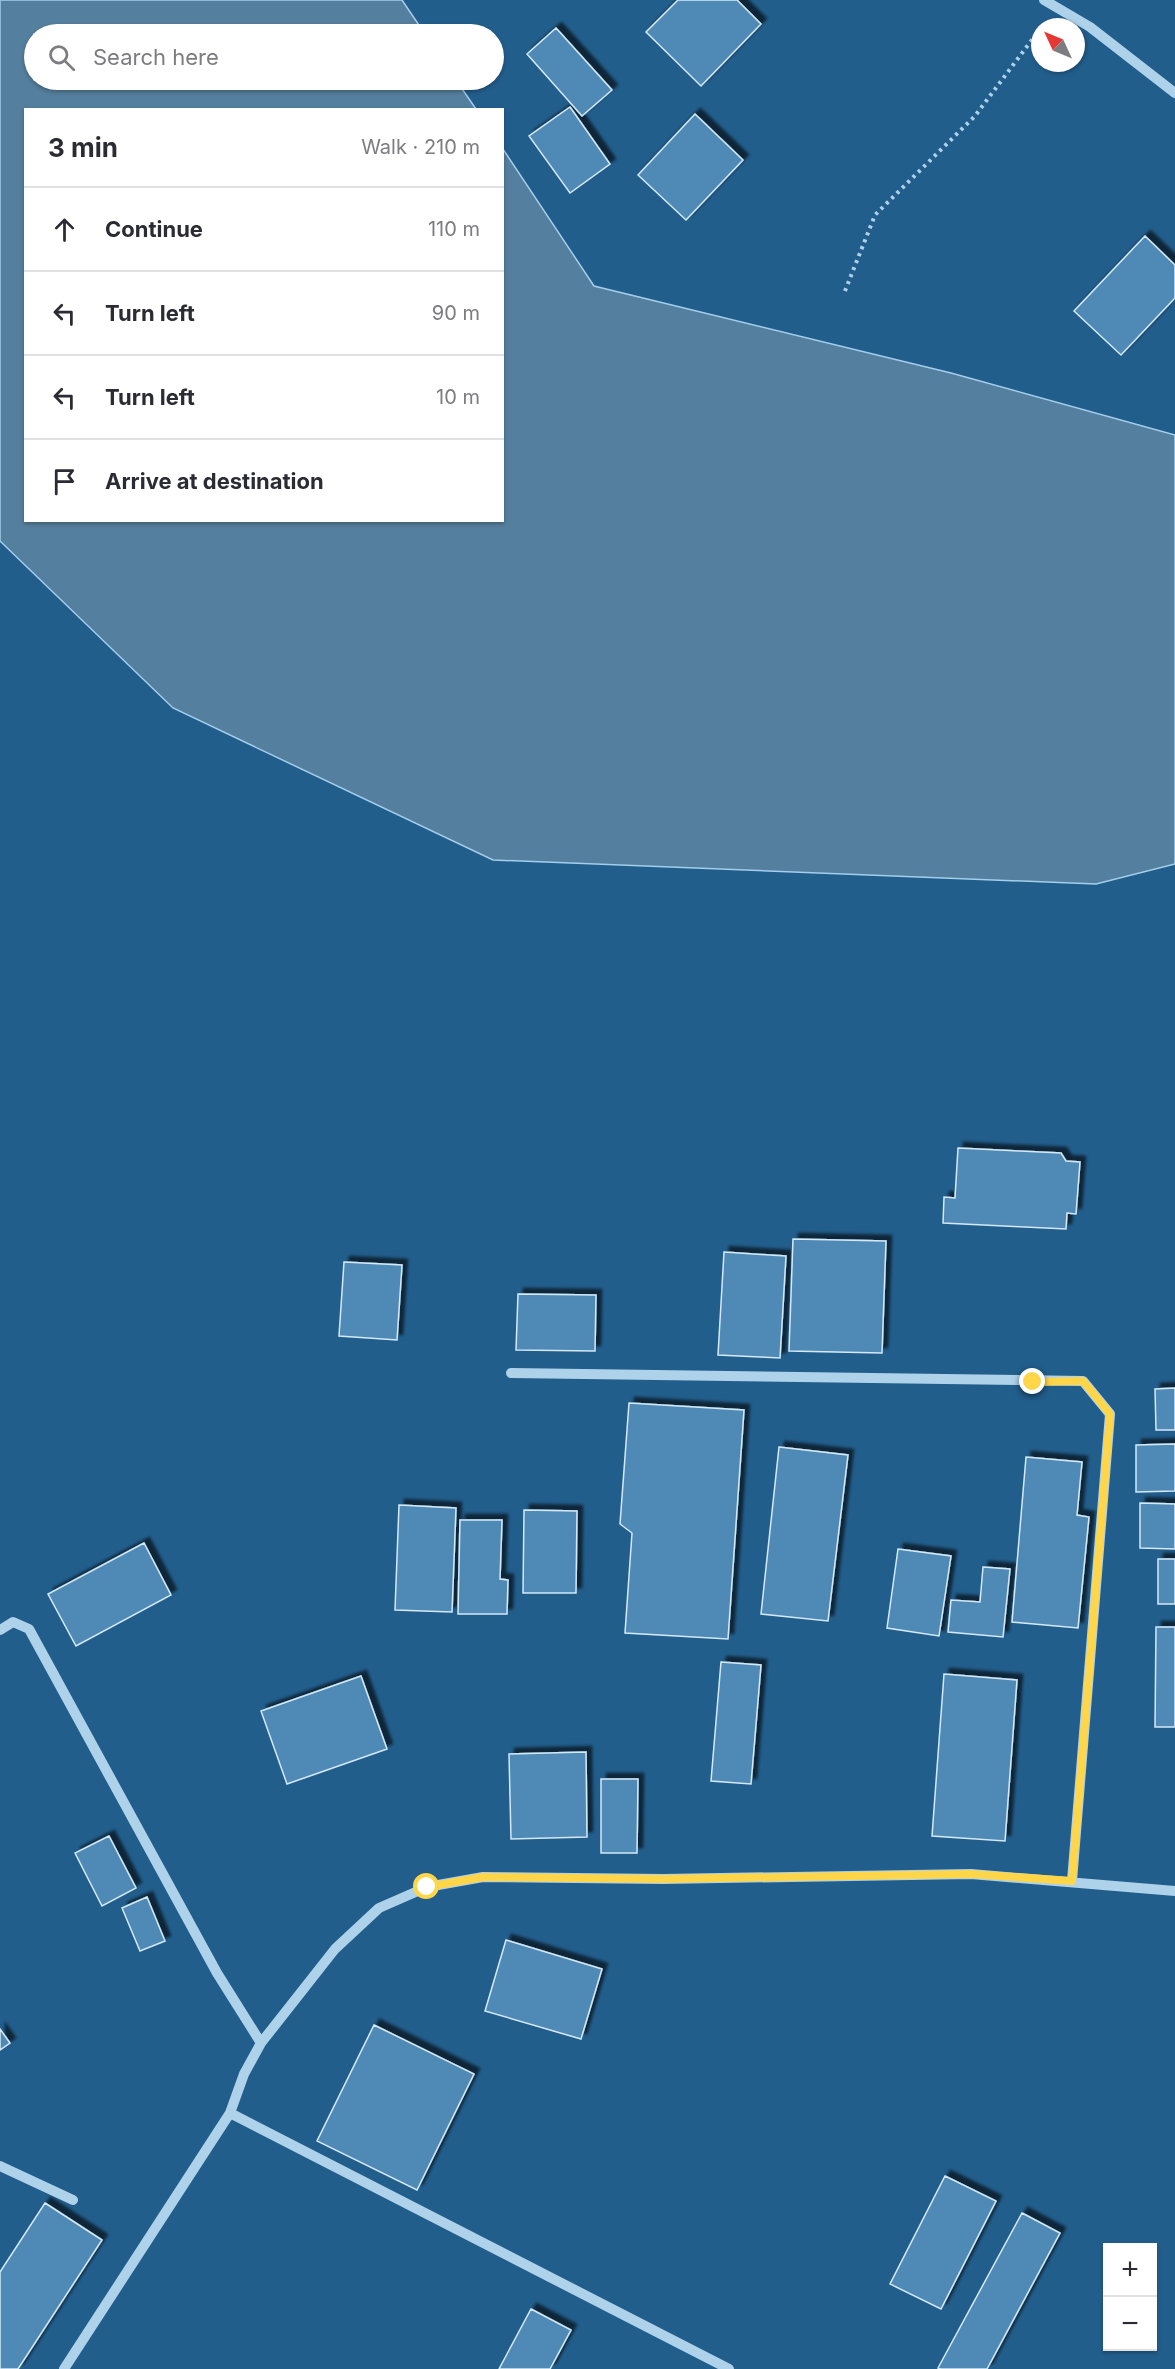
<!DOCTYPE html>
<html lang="en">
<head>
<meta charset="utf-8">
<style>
	body { margin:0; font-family:Inter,sans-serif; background:#f7f7f7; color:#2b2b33 }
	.controls { position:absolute; right:18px; bottom:18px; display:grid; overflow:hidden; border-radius:0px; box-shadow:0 2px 4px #0004 }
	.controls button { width:54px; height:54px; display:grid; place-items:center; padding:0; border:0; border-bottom:2px solid #e1e1e2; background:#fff; color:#2b2b33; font:30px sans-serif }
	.compass { position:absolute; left:1031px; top:18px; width:54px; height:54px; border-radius:50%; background:#fff; box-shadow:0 2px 4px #0004; rotate:314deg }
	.stop { position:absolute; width:18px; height:18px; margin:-14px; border:4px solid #ffd54a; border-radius:50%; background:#fff }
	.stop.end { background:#ffd54a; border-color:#fff; box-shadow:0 2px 6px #0008 }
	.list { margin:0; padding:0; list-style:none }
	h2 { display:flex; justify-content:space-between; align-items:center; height:78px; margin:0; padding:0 24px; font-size:26px }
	h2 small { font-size:20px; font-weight:400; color:#7c7c81 }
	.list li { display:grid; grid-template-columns:39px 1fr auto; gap:18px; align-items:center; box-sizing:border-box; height:84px; padding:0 24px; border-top:2px solid #e1e1e2 }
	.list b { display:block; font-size:22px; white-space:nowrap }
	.list em { font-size:20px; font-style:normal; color:#7c7c81 }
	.icon { flex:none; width:33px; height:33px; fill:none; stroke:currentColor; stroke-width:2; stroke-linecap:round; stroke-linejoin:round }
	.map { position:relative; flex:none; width:1175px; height:2369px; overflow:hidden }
	.search { position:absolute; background:#fff; box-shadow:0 2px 4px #0004; left:24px; top:24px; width:480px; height:66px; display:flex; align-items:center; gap:15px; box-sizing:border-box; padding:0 21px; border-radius:33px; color:#7c7c81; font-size:22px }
	.panel { position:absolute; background:#fff; box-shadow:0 2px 4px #0004; left:24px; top:108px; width:480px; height:414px; border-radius:0px }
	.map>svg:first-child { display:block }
	.water { fill:#557f9e; stroke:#a3ceec; stroke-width:1.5 }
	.building { fill:#4f89b5; stroke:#d4e9f8; stroke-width:1.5; filter:url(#shadow) }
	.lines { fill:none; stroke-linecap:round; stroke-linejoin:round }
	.path { stroke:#afd2eb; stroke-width:4; stroke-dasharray:3 4.5; stroke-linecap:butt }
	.minor { stroke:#afd2eb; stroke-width:10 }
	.route { stroke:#ffd54a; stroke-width:8 }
</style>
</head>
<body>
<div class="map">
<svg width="1175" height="2369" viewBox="0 0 1175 2369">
	<defs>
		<filter id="shadow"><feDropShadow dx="5.5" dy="-5.5" stdDeviation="1.5" flood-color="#0009"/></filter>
	</defs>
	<rect width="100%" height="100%" fill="#225e8c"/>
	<path class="water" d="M0 0H402L425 34H34V80H456L476 109 26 110V520H502L503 149 594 286 951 373 1175 435V864L1096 884 493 860 173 708 0 541Z"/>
	<path class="building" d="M678 0H737L761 24 701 86 646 32Z
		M556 28 612 90 582 116 527 54Z
		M570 107 610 164 570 193 529 136Z
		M695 114 743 160 686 220 638 175Z
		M1145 236 1175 265V298L1121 355 1074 311Z
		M958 1148 1061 1153 1066 1161 1080 1162 1076 1214 1067 1213 1066 1229 943 1223 944 1197 955 1198Z
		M793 1239 886 1241 882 1353 789 1351Z
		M724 1252 786 1256 780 1358 718 1355Z
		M344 1262 402 1265 397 1340 339 1336Z
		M518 1294 596 1295 595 1351 516 1350Z
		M1175 1388V1430H1156L1155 1389Z
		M629 1403 744 1410 728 1639 625 1633 632 1533 620 1524Z
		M1175 1444V1491L1136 1492V1445Z
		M779 1447 848 1455 828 1621 761 1614Z
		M1026 1457 1082 1462 1077 1515 1089 1517 1078 1628 1012 1622Z
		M1140 1503 1175 1504V1549L1140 1548Z
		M399 1505 456 1508 452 1612 395 1610Z
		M524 1510 577 1511 576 1593H523Z
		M460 1520H502L500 1579 508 1580 507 1614H458Z
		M144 1543 171 1595 76 1646 48 1594Z
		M898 1549 951 1556 939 1636 887 1628Z
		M1158 1559H1175V1604H1158Z
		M983 1567 1010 1569 1003 1637 948 1632 951 1600 980 1602Z
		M1156 1627H1175V1727H1155Z
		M721 1662 761 1665 751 1784 711 1781Z
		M944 1674 1017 1680 1005 1841 932 1836Z
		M361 1676 387 1749 287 1784 261 1711Z
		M586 1752 587 1837 511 1839 509 1754Z
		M601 1779H638L637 1853H601Z
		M109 1836 136 1888 102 1906 75 1853Z
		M147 1897 165 1941 140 1951 122 1908Z
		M506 1940 602 1969 581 2039 485 2011Z
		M374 2025 474 2074 417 2190 317 2141Z
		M0 2029 10 2043 0 2050Z
		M945 2176 996 2201 941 2309 890 2284Z
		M45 2203 102 2240 18 2369H0V2272Z
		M1022 2213 1060 2233 987 2369H941L938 2368Z
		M531 2309 571 2330 550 2369H499Z"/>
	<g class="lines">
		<path class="path" d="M845 291 875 215 975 116 1040 29"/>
		<path class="minor" d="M1044 0 1090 27 1175 93
			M511 1373 1083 1381 1110 1414 1072 1881
			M0 1630 13 1622 29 1629 217 1973 261 2043
			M230 2113 729 2369
			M0 2166 73 2200
			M64 2369 230 2113 244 2074 261 2043 335 1949 379 1908 427 1887 483 1877 663 1879 971 1874 1175 1891"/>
	</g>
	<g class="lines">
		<path class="route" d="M427 1887 483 1877 663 1879 971 1874 1072 1881 1110 1414 1083 1381 1033 1382"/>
	</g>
</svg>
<div class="controls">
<button>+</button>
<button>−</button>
</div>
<svg class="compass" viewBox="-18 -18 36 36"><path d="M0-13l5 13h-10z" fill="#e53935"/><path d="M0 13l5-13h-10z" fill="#7c7c81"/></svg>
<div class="stop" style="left:427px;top:1887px"></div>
<div class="stop end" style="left:1033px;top:1382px"></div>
<div class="search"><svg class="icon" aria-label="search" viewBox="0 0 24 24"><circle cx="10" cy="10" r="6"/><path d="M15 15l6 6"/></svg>Search here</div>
<section class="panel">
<h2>3 min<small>Walk · 210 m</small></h2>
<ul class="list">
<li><svg class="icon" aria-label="ahead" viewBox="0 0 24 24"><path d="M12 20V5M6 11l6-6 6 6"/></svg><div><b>Continue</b></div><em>110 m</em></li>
<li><svg class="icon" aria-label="left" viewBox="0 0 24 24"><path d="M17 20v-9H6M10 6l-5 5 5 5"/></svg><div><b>Turn left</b></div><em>90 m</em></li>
<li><svg class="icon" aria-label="left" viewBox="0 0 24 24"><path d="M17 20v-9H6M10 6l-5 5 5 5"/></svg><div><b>Turn left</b></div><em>10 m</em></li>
<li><svg class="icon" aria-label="arrive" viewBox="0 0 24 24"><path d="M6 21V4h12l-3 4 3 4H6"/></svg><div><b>Arrive at destination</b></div></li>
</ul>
</section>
</div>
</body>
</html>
